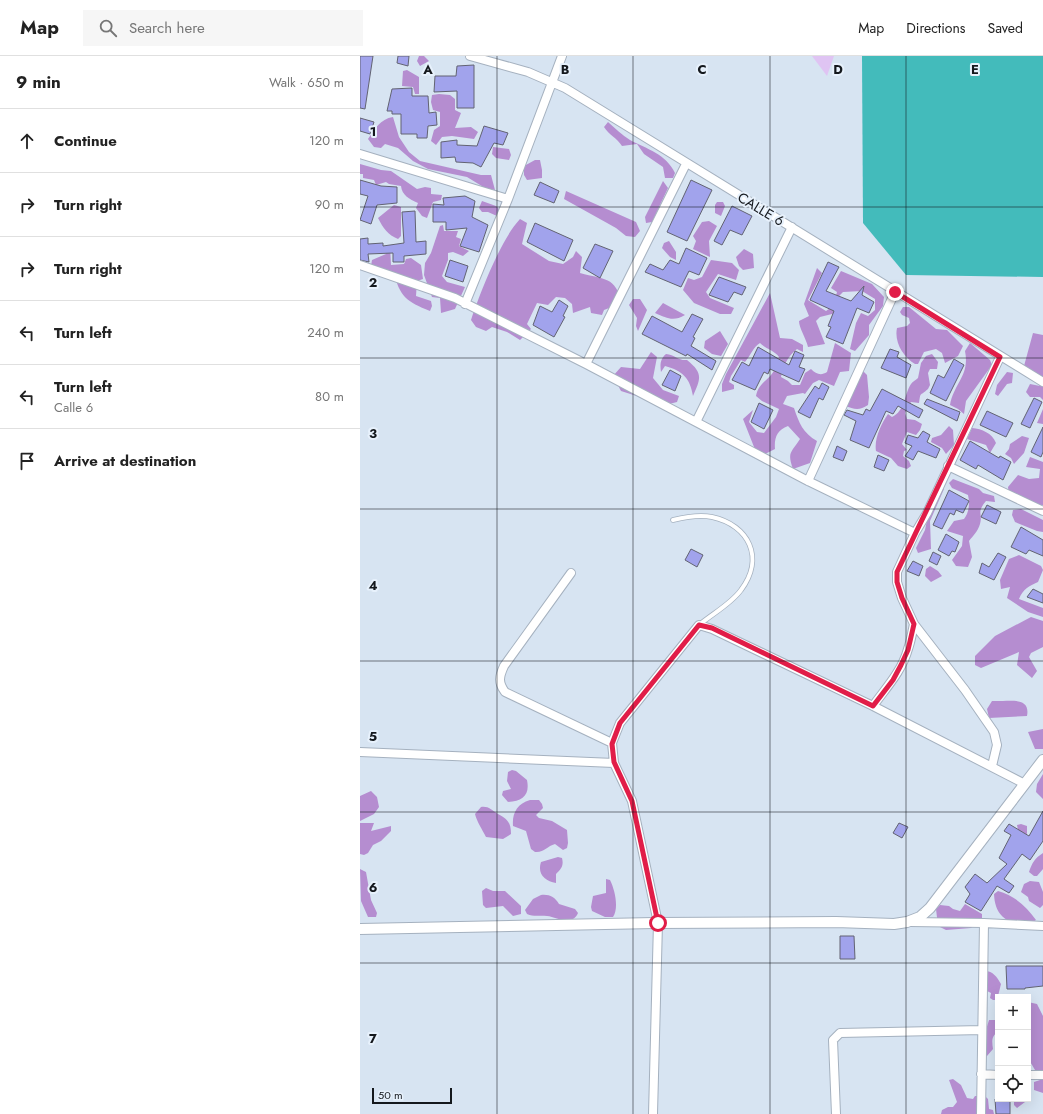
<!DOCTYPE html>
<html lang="en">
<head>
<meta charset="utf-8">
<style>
	body { margin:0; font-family:Jost,sans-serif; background:#f6f6f6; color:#222 }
	.controls { position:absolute; right:12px; bottom:12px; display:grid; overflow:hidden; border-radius:0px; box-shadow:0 4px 16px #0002 }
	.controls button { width:36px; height:36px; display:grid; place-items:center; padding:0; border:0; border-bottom:1px solid #e0e0e0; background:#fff; color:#222; font:20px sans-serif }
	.scale { position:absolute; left:12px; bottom:10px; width:80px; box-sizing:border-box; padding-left:4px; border:2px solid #14181d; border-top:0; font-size:11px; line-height:14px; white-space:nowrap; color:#14181d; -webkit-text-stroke:3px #e7f1fc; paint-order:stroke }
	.stop { position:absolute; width:12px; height:12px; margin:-9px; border:3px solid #e11d48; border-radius:50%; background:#fff }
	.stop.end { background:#e11d48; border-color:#fff; box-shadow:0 1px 4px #0008 }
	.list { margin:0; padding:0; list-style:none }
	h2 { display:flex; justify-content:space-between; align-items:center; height:52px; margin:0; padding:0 16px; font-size:17px }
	h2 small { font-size:13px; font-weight:400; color:#767676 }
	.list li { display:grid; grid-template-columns:26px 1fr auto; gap:12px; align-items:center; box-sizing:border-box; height:64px; padding:0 16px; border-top:1px solid #e0e0e0 }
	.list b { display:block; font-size:15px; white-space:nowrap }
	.list p { margin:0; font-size:13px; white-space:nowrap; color:#767676 }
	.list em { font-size:13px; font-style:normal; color:#767676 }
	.icon { flex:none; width:22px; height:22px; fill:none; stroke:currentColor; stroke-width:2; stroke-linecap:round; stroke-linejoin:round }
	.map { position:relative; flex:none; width:683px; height:1058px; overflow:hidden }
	header { display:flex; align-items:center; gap:24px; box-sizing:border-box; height:56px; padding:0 20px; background:#fff; border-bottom:1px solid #e0e0e0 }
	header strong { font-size:19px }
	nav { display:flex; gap:22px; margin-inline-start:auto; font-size:14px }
	.search { width:280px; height:36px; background:#f6f6f6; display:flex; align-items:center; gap:10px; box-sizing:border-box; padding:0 14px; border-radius:0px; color:#767676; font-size:15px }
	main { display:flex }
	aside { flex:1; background:#fff }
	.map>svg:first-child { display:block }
	.green { fill:#dfc4f3 }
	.forest { fill:#b58dd0 }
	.water { fill:#43bbbb }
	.building { fill:#a1a3ec; stroke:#626372 }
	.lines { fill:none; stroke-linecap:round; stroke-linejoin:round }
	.service-casing { stroke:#a5b1bf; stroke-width:5.5 }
	.minor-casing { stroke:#a5b1bf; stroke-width:10 }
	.tertiary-casing { stroke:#a5b1bf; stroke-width:12 }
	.service { stroke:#fff; stroke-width:4 }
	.minor { stroke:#fff; stroke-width:8 }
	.tertiary { stroke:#fff; stroke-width:10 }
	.route { stroke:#e11d48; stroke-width:5 }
	.grid { fill:none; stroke:#14181d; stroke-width:1; stroke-opacity:0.55 }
	.labels { text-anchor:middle; stroke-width:4; stroke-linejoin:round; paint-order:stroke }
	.street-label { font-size:14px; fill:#14181d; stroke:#e7f1fc }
	.grid-label { font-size:13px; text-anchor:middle; font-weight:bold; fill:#14181d; stroke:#e7f1fc; stroke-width:4; stroke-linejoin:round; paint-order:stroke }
</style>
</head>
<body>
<header>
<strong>Map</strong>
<div class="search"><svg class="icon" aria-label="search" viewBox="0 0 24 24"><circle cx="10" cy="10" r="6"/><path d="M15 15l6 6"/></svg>Search here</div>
<nav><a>Map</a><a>Directions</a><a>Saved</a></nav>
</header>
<main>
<aside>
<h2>9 min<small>Walk · 650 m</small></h2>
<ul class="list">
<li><svg class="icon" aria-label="ahead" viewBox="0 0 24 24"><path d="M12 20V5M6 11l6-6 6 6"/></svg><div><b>Continue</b></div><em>120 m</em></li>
<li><svg class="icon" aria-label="right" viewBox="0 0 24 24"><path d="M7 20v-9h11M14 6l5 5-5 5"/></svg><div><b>Turn right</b></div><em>90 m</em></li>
<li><svg class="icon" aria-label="right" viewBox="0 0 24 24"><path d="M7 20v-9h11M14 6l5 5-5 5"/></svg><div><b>Turn right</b></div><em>120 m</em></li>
<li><svg class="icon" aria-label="left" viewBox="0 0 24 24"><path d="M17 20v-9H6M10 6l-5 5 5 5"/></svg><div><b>Turn left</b></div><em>240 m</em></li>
<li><svg class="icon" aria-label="left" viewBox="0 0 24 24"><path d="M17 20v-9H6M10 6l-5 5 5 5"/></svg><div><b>Turn left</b><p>Calle 6</p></div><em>80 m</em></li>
<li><svg class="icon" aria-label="arrive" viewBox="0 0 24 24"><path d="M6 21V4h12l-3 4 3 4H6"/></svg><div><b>Arrive at destination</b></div></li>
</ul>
</aside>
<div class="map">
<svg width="683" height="1058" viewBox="0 0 683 1058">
	<rect width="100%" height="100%" fill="#d7e4f2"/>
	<path class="green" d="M452 0H474L467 20Z"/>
	<path class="forest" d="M59 0H64L69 5 60 10 57 5Z
		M47 14 59 21V38H55L53 31 42 30 43 15Z
		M79 38 90 39 95 43V54L101 57 95 72 111 71 118 76 114 83 92 80 82 81 76 89 71 85 74 74 80 70V56L73 54 71 46 72 39Z
		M33 61 39 81 49 96 60 105 121 119H131L135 134 125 132 107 121 68 113 53 105 38 92 25 88 21 92 14 91 8 83C15 73 20 63 33 61Z
		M248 66C255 72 262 79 270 84 287 93 306 98 315 117L313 122H305L303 111 284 98 277 88 262 90C257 82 249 79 244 71Z
		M133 91 149 93 151 99 149 104 136 102 132 98Z
		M175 104H180L182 114V122L167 124 164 119V110Z
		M0 108 21 114 31 115 57 133 65 131 71 132V138L82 139 81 144 73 146 67 162 62 160 56 152 58 147C49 143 42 139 41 130L29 128 26 126 16 129 14 124 3 122V118H0Z
		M303 125 308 132 292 166 286 167 285 161Z
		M206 135 276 166 280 175 275 181 266 180 256 172 204 143Z
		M122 145 136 150 139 153 137 160 128 156H122L119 152Z
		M357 146H363L365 150 361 160 355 157V149Z
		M34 149 41 151V180L38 183C28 179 23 172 18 162Z
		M160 163 167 167 162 188 189 205 203 208 213 201 216 195 222 201 220 217C245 224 255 220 262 247L244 254 242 259 231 257 230 251 213 257 212 248 205 242 196 241 188 249 177 247 167 268 171 273 160 284 147 276 132 271 126 275 116 271 111 264C120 237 141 183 160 163Z
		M349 165 357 170 349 185 350 201 333 193 336 185 333 180 342 166Z
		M83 169 84 175H98L96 181 101 183 99 190 109 195 103 200 93 196 88 197V204L82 220 87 226 105 231 95 253 81 257 80 242 72 241 64 219 65 207 71 197 80 170Z
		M309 185 316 196V204L310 201 302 192 304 187Z
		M30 190 31 209 44 208 46 203 51 202 61 209 63 223 57 225 56 240 71 245 72 250 70 255C47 246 39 240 34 216L18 219 10 216 12 204 26 198 27 192Z
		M384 193 393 198 394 212 383 214 379 210 376 201Z
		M351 204 372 207 379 214 376 224 358 218 346 236 350 242 374 252 371 258H360L334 247 323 234 328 222 334 224 342 221Z
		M457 212 462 217 448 244 466 255 473 250 477 236 471 232 481 215 512 228 524 241 523 250 509 269V279L495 295 490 293 496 267 501 257 508 260 515 254V243L502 235 483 236 478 241 476 257 460 261 456 265 465 288 448 291C446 282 439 272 439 265L449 260 444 248Z
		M410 237 420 282 432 283 443 289V296L437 293C428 300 423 310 421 321L428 325 432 329H440L445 317 451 313C456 318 461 320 467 316L475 287 491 297 489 315 480 316 474 330 459 324 453 327 445 338 443 337 427 340 423 348 434 352C439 367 443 377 457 385L450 407 433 413C427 396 431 397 440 383L428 370C417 374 414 382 415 393L405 398 396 396 383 363 393 354 389 366 397 376 404 377 416 361 419 353 402 345 396 340C398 329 405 326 411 319 415 315 417 307 419 301 415 295 406 293 400 287 393 291 391 299 385 306L381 304 371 320 369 326 374 329V333L362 336V328L366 318Z
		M273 243H280L287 254 278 275 276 270 277 262 269 249Z
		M303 247 325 259C313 266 307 262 295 257Z
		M543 251H549L576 273 587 274 603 290 598 300 585 307 582 297 576 293 564 296 558 308H555C543 301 534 286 537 272L547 270 550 267 549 262 542 259 540 256Z
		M360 275 368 288 361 300 352 298 344 292 345 285Z
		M673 277 683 279V344L680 341H670L666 336 670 328 680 330 664 310Z
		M610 287 630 304 632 309 606 345 604 358 598 353 590 349C594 327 610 320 605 295Z
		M291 296 297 301 293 322 303 334 319 340 317 346 305 349 261 335 253 320 261 311 280 313Z
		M306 298C315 299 319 305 327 304 343 317 341 322 333 340 330 322 323 315 305 310L301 316C300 309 300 303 306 298Z
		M572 298 578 306 577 313H570L568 317 570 329 568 333C559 341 561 335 559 347L551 346 545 357 547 363 555 364 562 368 560 374 556 379 547 376 542 388 547 394 544 395 543 400 549 405 551 410 547 413 538 410 531 402 516 395C514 383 521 368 528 358L532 361C545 355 544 339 551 328 552 326 556 324 558 322L561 307 566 300Z
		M502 314 507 319 509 341 508 349C499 355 494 353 485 350 490 337 498 327 502 314Z
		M647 316 653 317 652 327 647 328 638 340 635 338 637 329Z
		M683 353V368L677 367Z
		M589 370 593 374 594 389 586 398 582 392 571 386 572 382 581 379Z
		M612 372C622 373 632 377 636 387L630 397 626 389 607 383Z
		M662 380 669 382 664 397 654 408 651 402 645 398 649 393 650 388Z
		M670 401 683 406V449H668L649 439 648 431 658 419 669 423 679 422 680 413 666 411Z
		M593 423 619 433 623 437 634 440 635 446 626 445C616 457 623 457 620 468 618 475 613 480 609 485L612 501 608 511 596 510 592 504 602 490 603 480 587 475 594 465 604 463C609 457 610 447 608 439L592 432 589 427Z
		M584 433 570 465 571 493 558 497 556 492 565 474 573 435Z
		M661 453 683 464V476L677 475 655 466 652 459 653 454Z
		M659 499 681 510 683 514 678 526C669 530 663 533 659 543L683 552V561L668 556 647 542 650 531 641 533 640 524 649 503Z
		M570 510 578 515 582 520 571 526 565 520 566 513Z
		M671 561 683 565V591L671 597 669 601 677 615 672 622 657 609 659 596 621 612 615 609V600L635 580Z
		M632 645C647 646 671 639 667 660L629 662 627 653Z
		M683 673V693H675L668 676Z
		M152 714 156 715 167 724C170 739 163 745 148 746L142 739 143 735 151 733 147 725 148 716Z
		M683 718V743L676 736 677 728Z
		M11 735 17 741 19 751 14 758 0 765V740Z
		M170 744H179L182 748 183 752 176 759 179 762 192 765 207 774 208 787 207 792 203 794 195 788C187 790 184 797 175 796L171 793 166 775 153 770C152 757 157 748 170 744Z
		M121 751C129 750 131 754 138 758 147 763 151 766 151 778L143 783 126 781C122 773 117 766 115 758Z
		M0 767H14L11 775 31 770V775L21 785 13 789 8 797 4 799 0 798Z
		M661 768 667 770V782L659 779 657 769Z
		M683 797V813L677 820H674L669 816C672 807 675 802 683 797Z
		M198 801 202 802C204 810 201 813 196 818V827C185 825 177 818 181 806Z
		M0 813 6 816 11 844 17 857 16 861H8L1 845Z
		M246 823 250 824C255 834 259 852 253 861H245L232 855 231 851 233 840 246 837Z
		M670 825 679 826 683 836V849L680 852 669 845 668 841 661 836 664 828Z
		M126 832 133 835H145L161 850V858L153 860 143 850 126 852 123 849 122 835Z
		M638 835C654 839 667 851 676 864L664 872C646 865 635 860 634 838Z
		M181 839C189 838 195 841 199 848L215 853 218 857C212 871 197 861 187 860 179 859 174 861 167 858L165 854 173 843Z
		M605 848 622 858V862L611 872 586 874 578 870 576 853 580 849 589 850 593 853 600 855Z
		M625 915C633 915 637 921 641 928L637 944H633L630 942 631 937 625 934Z
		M668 946 677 948 683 960V1017L675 1014 668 1002Z
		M629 964H638V976C631 980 632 986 633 993L627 1000 624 998 625 977Z
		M593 1023 601 1029 607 1042 613 1043 615 1040H625L628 1043 629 1053 633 1054 634 1058H581L582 1054 588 1051H593L597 1046 589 1024Z
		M683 1023V1037L674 1034V1026Z
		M668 1041 669 1043 657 1052 654 1049V1043H668Z"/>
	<path class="water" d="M502 0H683V221L546 219 503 167Z"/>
	<path class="building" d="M0 0H13L5 53 0 52Z
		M38 0H49L48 10 37 7Z
		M114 9V52H97V35L74 36 75 20H96L97 10Z
		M52 32V40H68L69 57 76 56 77 69 68 70 67 82H57V78H41V58H32V55H27L32 33Z
		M0 62 14 66 10 78 0 75Z
		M124 70 148 77 143 89 134 87 121 111 113 107 96 106 95 101 81 102V86L97 84V89L117 90Z
		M0 124 21 130 37 131V147L17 149 11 168 0 164 8 140 0 138Z
		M331 124 352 134 327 185 307 176Z
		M180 126 199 135 194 147 174 139Z
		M105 140 115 145 112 161 128 169 119 196 100 190 107 172 86 174V166H73V148L84 149 83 142Z
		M372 150 392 160 382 179 370 174 362 189 354 185Z
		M55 155 56 186 66 185V198L44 200V206H33V197L8 198 9 206 0 204V183L8 182V188L23 187V190L44 187 42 156Z
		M175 167 213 184 204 205 167 186Z
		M235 188 253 195 240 222 223 212Z
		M326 192 347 202 339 219 329 215 321 231 285 216 290 208 303 214 310 204 319 208Z
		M90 204 108 210 103 226 85 220Z
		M468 206 479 211 466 235 491 245 504 230 502 239 514 246 509 257 497 252 483 288 466 281 471 271 468 270 474 255 450 244Z
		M359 221 386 231 382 239 374 236 368 246 349 239Z
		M199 244 208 250 203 260 205 261 194 281 173 269 180 250 192 256Z
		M332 258 343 263 333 281 335 282 331 290 356 305 352 314 327 298 326 300 282 278 292 260 322 276Z
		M398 291 429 309 435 295 444 299 439 311 445 313 439 326 410 313 408 318 404 316 395 334 372 324 382 306 389 310Z
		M530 293 539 296 537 301 551 309 546 322 521 312Z
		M594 303 604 309 586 345 570 337 578 319 584 322Z
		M310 314 321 320 315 335 302 329Z
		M462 327 469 331 463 344 459 342 450 362 438 356 455 330 459 333Z
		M522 333 563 354 559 362 538 350 533 358 526 355 509 392 490 384 496 365 484 359 487 354 503 359 506 353 510 355Z
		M674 342 682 346 670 372 661 368Z
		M567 343 600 356 597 365 564 348Z
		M399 347 413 354 404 373 391 366Z
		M627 355 653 367 646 381 620 369Z
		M683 371V396L681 401 671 396Z
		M563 375 570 379 567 386 580 393 576 402 558 395 553 404 545 400 552 390 545 387 548 379 558 382Z
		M610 385 639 402 640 400 651 406 643 424 618 409 616 413 600 404Z
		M477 390 487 395 483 405 473 401Z
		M518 399 529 404 524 415 514 411Z
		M589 434 609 445 603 457 596 454 594 459 590 457 582 473 573 469Z
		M627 449 641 456 636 468 621 461Z
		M661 471 683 484V500L669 494 666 498 651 491Z
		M586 478 599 486 595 496 592 495 589 500 578 494Z
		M331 493 343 499 337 511 325 504Z
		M573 496 581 500 577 509 569 505Z
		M638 497 646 501 634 524 619 517 622 507 629 511Z
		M553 505 563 510 559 520 547 515Z
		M673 533 683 538V547L667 541Z
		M683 755V785L670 804 662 798 644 823 654 830 649 837 637 830 621 855 605 846 610 838 605 831 615 818 627 827 647 808 639 802 651 779 644 775 649 768 669 780Z
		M539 767 548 771 542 782 533 777Z
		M480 880H494L495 903H480Z
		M646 910H683V930L665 932V933H647Z
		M635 1043H650V1058H636Z"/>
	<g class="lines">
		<g class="service-casing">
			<path id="service" d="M313 464C325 461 339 458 352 461 389 469 405 502 381 534 371 548 352 558 339 569"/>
		</g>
		<g class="minor-casing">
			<path id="minor" d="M110 0 168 16 205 32 683 326
				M0 98 148 143
				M0 209 95 242 226 308 448 425 555 477 567 457 640 301
				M105 248 148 143 202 0
				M226 308 326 108
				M336 366 432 171
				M588 410 683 455
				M448 425 535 236
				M555 477 537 516V526L542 542 554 568 605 634 634 676 637 689 632 710
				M211 517 144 610C139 621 138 626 145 636L252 687
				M513 650C526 632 542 615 548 593 551 585 552 577 554 568
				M0 696 254 707
				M550 866 624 867 683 870
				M621 1018 638 1019
				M668 1019H683
				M293 1058 298 867 272 745 254 707 252 687 260 667 339 569 352 573 513 650 665 728
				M476 1058 473 984 480 977 622 974
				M621 1058 624 867"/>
		</g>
		<g class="tertiary-casing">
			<path id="tertiary" d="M0 873 294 867 476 866 534 868 547 866 560 861 570 852 683 704"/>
		</g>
		<use href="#service" class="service"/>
		<use href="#minor" class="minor"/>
		<use href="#tertiary" class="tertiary"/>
	</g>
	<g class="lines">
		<path class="route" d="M298 867 272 745 254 706 252 688 260 667 339 569 352 572 513 650 533 624 541 609 548 594 554 568 542 542 537 526V516L640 301 535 236"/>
	</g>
	<path class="grid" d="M137 0V1058M273 0V1058M410 0V1058M546 0V1058M0 151H683M0 302H683M0 453H683M0 605H683M0 756H683M0 907H683"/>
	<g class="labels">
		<g class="street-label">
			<text transform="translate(401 153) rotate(31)" y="5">CALLE 6</text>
		</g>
	</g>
	<g class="grid-label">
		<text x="68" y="18">A</text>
		<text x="205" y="18">B</text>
		<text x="342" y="18">C</text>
		<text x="478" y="18">D</text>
		<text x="615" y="18">E</text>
		<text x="13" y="80">1</text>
		<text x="13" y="231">2</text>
		<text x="13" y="382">3</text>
		<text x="13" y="534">4</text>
		<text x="13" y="685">5</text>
		<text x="13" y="836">6</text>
		<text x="13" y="987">7</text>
	</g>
</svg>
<div class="controls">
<button>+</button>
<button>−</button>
<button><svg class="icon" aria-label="locate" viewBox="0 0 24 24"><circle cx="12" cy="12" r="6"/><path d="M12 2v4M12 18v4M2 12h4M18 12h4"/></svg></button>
</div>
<div class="scale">50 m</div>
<div class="stop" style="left:298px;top:867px"></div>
<div class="stop end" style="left:535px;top:236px"></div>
</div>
</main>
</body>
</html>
